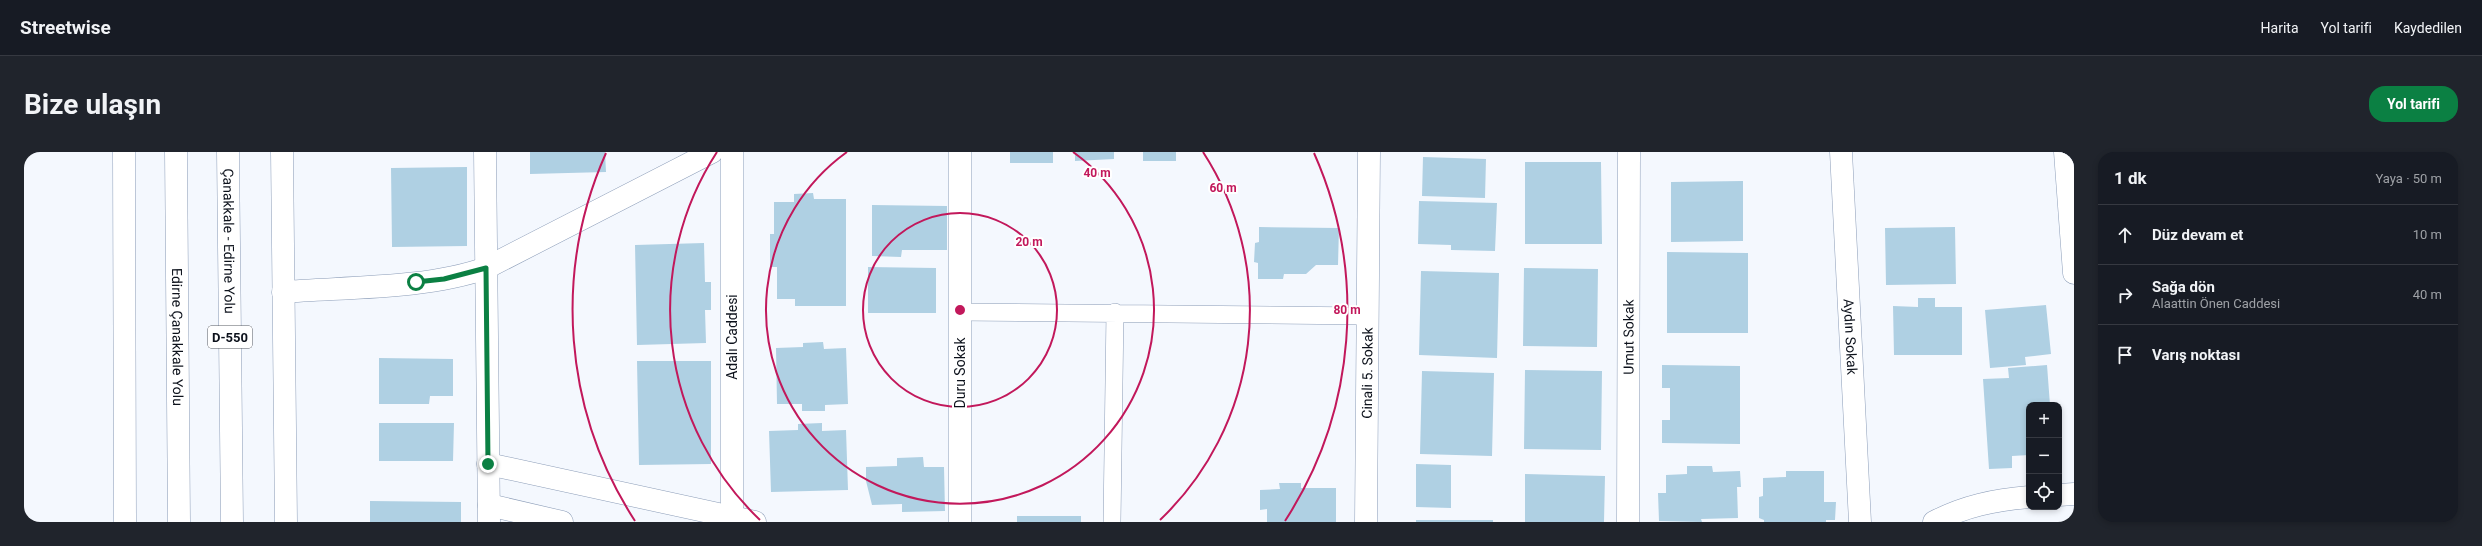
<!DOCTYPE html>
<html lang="tr">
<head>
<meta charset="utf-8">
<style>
	body { margin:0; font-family:Roboto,sans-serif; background:#20242c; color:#f1f3f6 }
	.controls { position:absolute; right:12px; bottom:12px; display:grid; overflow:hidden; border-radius:8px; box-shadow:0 2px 6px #0003 }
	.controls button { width:36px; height:36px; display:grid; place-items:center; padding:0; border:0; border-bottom:1px solid #363941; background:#171b24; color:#f1f3f6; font:20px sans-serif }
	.stop { position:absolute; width:12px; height:12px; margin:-9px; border:3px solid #0b8043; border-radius:50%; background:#fff }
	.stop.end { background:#0b8043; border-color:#fff; box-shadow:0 1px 4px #0008 }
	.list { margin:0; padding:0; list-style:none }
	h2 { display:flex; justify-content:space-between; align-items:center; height:52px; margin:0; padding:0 16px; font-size:17px }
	h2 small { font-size:13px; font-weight:400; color:#9ea1a6 }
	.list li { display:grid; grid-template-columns:26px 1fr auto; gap:12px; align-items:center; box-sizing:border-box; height:60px; padding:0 16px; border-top:1px solid #363941 }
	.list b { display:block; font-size:15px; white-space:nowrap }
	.list p { margin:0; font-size:13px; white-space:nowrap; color:#9ea1a6 }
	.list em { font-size:13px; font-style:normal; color:#9ea1a6 }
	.icon { flex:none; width:22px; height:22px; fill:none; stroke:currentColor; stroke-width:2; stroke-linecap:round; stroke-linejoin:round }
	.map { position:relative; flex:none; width:2050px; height:370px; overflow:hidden; border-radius:16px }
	header { display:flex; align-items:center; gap:24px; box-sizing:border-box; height:56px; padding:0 20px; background:#171b24; border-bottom:1px solid #363941 }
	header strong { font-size:19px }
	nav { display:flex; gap:22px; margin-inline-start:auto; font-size:14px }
	.intro { display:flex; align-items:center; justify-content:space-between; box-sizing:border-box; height:96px; padding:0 24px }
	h1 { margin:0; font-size:28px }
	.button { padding:10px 18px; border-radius:16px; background:#0b8043; color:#fff; font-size:14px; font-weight:700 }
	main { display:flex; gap:24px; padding:0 24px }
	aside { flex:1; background:#171b24; border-radius:16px; box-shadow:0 2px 6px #0003 }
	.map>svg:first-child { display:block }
	.building { fill:#afd0e3 }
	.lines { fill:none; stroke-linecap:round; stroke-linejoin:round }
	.service-casing { stroke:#8c9db8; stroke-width:18 }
	.minor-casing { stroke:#8c9db8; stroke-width:23 }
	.trunk-casing { stroke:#8c9db8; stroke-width:23 }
	.service { stroke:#fff; stroke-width:17 }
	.minor { stroke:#fff; stroke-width:22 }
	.trunk { stroke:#fff; stroke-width:22 }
	.route { stroke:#0b8043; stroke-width:5 }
	.ring { fill:none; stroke:#c2185b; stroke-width:2 }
	.labels { text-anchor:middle; stroke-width:4; stroke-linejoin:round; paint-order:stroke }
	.shield { fill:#fff; stroke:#55585f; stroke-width:1 }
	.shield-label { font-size:13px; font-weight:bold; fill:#0c111b }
	.street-label { font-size:14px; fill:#0c111b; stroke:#fff }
	.centre { fill:#c2185b; stroke:#fff; stroke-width:2 }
	.ring-label { font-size:12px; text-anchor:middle; font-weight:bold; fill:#c2185b; stroke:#fff; stroke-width:4; stroke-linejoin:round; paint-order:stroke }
</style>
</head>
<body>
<header>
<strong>Streetwise</strong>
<nav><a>Harita</a><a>Yol tarifi</a><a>Kaydedilen</a></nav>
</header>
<div class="intro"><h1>Bize ulaşın</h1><a class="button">Yol tarifi</a></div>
<main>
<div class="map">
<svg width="2050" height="370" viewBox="0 0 2050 370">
	<rect width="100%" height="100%" fill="#f4f8fe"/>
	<path class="building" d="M506 0H581L582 20 506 22Z
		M986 0H1029V11H986Z
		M1051 0H1090V7L1051 9Z
		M1119 0H1152V9H1119Z
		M1399 5 1462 7 1461 46 1398 44Z
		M1501 10H1577L1578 92H1501Z
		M443 15V94L368 95 367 16Z
		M1719 29V89L1647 90V30Z
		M789 41 790 47H822V154H771V147H753V115H746V82H750V50H770V42Z
		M1395 49 1473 51 1471 99 1427 98V93L1394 92Z
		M848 53 923 54V98H878L877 105 848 104Z
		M1235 75 1315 76 1314 113H1292L1282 122H1260L1259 127H1234V111L1230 110 1231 91 1235 90Z
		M1931 75 1932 132 1862 133 1861 76Z
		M680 91 681 130H687V158H681L682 191 613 193 611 93Z
		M1643 100 1724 101V181H1643Z
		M844 115 912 116V161H844Z
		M1500 116 1574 117 1573 195 1499 194Z
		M1397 119 1475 121 1473 206 1395 203Z
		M1894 146H1911V155H1938V203H1870L1869 154 1894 155Z
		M2022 153 2027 202 2001 205 2002 213 1966 216 1961 158Z
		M799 190 800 197 822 196 824 252 801 253V259H778V252H753L752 196 779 195V191Z
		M355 206 429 207V244H406L405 252H355Z
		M613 209H687V312L615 313Z
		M1638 213 1716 214V292L1638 291V268H1646V236H1638Z
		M2023 213 2026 253H2005V303L1988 304V316L1965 317 1959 227 1985 226 1984 216Z
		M1501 218 1578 219 1577 298 1500 297Z
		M1398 219 1470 221 1468 304 1396 302Z
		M355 271H430L429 309H355Z
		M798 271V279L822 278 824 338 747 340 745 279 774 278V272Z
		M899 305 900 315H920L921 359 878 360V352L848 353 842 329V315L873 314V306Z
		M1392 312 1427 313V356L1392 355Z
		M1663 314H1688L1689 320 1716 319 1717 335H1713L1714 366 1677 367 1678 370 1635 369 1634 341H1642V323L1663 322Z
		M1762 319H1800V350H1812L1811 368H1802V370H1740V368L1735 366V345L1739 344V326L1762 325Z
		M1501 322 1581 324 1580 370H1501Z
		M1255 331H1277V336H1312V370H1243V357L1236 358V338L1256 337Z
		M346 349 437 350V370H346Z
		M993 364H1057V370H993Z
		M1392 368H1469V370H1392Z"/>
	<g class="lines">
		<g class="service-casing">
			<path id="service" d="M936 160 1344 164
				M1088 370 1091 160"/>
		</g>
		<g class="minor-casing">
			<g id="minor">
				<path d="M100 0 101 370"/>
				<path d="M258 0 262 370"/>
				<path d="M461 0 465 370"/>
				<path d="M708 0V370"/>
				<path id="s1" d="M1817 0 1836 370"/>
				<path d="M2041 0 2050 121"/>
				<path d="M259 140C322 135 403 137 462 116L688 0"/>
				<path d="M464 312 731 370"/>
				<path d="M2035 343 2050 342"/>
				<path d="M465 353 538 370"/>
				<path d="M936 370V0"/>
				<path id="s2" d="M1342 370 1345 0"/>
				<path id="s3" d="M1604 370 1605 0"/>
				<path d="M1910 370C1941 354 1970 348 2005 345"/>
			</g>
		</g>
		<g class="trunk-casing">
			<g id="trunk">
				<path id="s4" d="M152 0 155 370"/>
				<path id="s5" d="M204 0 208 370"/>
			</g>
		</g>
		<use href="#service" class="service"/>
		<use href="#minor" class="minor"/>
		<use href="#trunk" class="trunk"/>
	</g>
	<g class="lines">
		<path class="route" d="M392 130 420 127 462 116 464 312"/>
	</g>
	<g class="ring">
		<circle cx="936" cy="158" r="97"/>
		<path d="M1049 0A194 194 0 1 1 823 0"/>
		<path d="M736 368A290 290 0 0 1 693 0M1179 0A290 290 0 0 1 1136 368"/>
		<path d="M611 369A387 387 0 0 1 582 1M1290 1A387 387 0 0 1 1261 369"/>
	</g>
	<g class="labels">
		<rect class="shield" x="184" y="174" width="44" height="22" rx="3"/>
		<g class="shield-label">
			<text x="206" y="190">D-550</text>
		</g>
		<g class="street-label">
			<text dy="5" stroke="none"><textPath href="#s5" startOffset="89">Çanakkale - Edirne Yolu</textPath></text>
			<text dy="5" stroke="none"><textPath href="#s4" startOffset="185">Edirne Çanakkale Yolu</textPath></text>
			<text transform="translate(708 185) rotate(-90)" y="5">Adalı Caddesi</text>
			<text dy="5" stroke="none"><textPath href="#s3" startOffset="185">Umut Sokak</textPath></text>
			<text dy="5" stroke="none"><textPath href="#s1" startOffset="185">Aydın Sokak</textPath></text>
			<text transform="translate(936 221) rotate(-90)" y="5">Duru Sokak</text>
			<text dy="5" stroke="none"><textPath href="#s2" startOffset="149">Cinali 5. Sokak</textPath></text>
		</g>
	</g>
	<circle cx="936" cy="158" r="6" class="centre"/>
	<g class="ring-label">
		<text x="1073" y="25">40 m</text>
		<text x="1199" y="40">60 m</text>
		<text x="1005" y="94">20 m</text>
		<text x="1323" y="162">80 m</text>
	</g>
</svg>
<div class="controls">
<button>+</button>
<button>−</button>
<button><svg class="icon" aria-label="locate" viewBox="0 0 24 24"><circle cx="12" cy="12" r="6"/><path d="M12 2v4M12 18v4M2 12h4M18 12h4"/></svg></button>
</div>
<div class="stop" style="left:392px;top:130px"></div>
<div class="stop end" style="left:464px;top:312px"></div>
</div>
<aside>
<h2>1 dk<small>Yaya · 50 m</small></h2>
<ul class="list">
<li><svg class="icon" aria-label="ahead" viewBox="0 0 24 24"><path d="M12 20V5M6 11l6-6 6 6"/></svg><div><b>Düz devam et</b></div><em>10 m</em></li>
<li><svg class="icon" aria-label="right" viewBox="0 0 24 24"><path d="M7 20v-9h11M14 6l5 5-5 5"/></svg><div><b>Sağa dön</b><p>Alaattin Önen Caddesi</p></div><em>40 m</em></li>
<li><svg class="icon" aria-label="arrive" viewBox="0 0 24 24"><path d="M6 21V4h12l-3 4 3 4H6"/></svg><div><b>Varış noktası</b></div></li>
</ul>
</aside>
</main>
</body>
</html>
